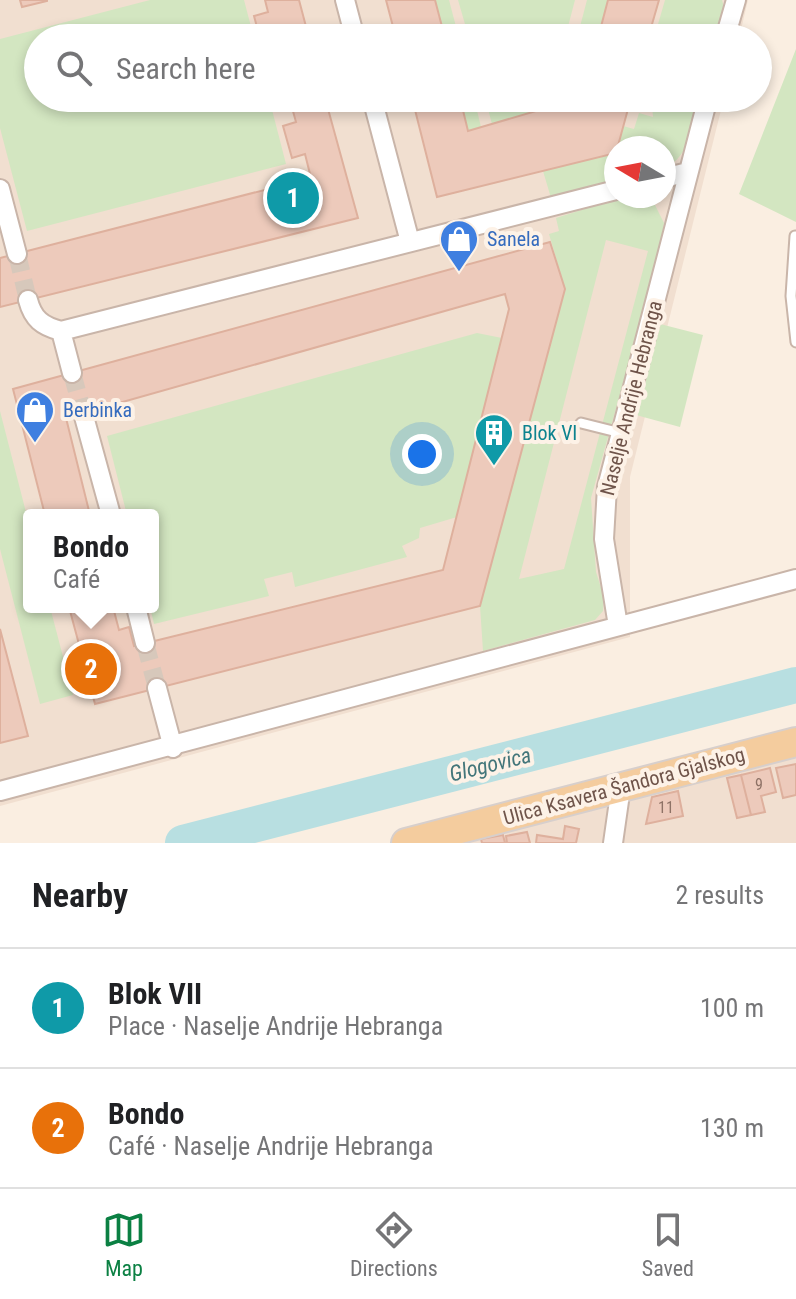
<!DOCTYPE html>
<html lang="en">
<head>
<meta charset="utf-8">
<style>
	body { margin:0; font-family:"Roboto Condensed",sans-serif; background:#f6f6f6; color:#202124 }
	.compass { position:absolute; left:604px; top:136px; width:72px; height:72px; border-radius:50%; background:#fff; box-shadow:0 4px 12px #0003; rotate:280deg }
	.you { position:absolute; left:422px; top:454px; width:28px; height:28px; margin:-20px; border:6px solid #fff; border-radius:50%; background:#1a73e8; box-shadow:0 0 0 12px #1a73e833 }
	.badge { display:grid; place-items:center; width:52px; height:52px; border-radius:50%; background:#0b8043; color:#fff; font-size:26px; font-weight:700 }
	.pin { position:absolute; translate:-50% -50%; border:4px solid #fff; box-shadow:0 2px 8px #0006 }
	.popup { position:absolute; left:23px; top:509px; width:136px; height:104px; box-sizing:border-box; display:grid; place-content:center; border-radius:8px; background:#fff; filter:drop-shadow(0 2px 6px #0005); font-size:26px; white-space:nowrap; color:#757577 }
	.popup b { font-size:30px; color:#202124 }
	.popup::after { content:''; position:absolute; left:50%; top:100%; margin-left:-16px; border:16px solid transparent; border-top-color:#fff }
	.list { margin:0; padding:0; list-style:none }
	h2 { display:flex; justify-content:space-between; align-items:center; height:104px; margin:0; padding:0 32px; font-size:34px }
	h2 small { font-size:26px; font-weight:400; color:#757577 }
	.list li { display:grid; grid-template-columns:52px 1fr auto; gap:24px; align-items:center; box-sizing:border-box; height:120px; padding:0 32px; border-top:2px solid #e0e0e0 }
	.list b { display:block; font-size:30px; white-space:nowrap }
	.list p { margin:0; font-size:26px; white-space:nowrap; color:#757577 }
	.list em { font-size:26px; font-style:normal; color:#757577 }
	.icon { flex:none; width:44px; height:44px; fill:none; stroke:currentColor; stroke-width:2; stroke-linecap:round; stroke-linejoin:round }
	.map { position:relative; flex:none; width:796px; height:843px; overflow:hidden }
	.search { position:absolute; background:#fff; box-shadow:0 4px 12px #0003; left:24px; right:24px; top:24px; height:88px; display:flex; align-items:center; gap:20px; box-sizing:border-box; padding:0 28px; border-radius:44px; color:#757577; font-size:30px }
	.sheet { height:344px; background:#fff }
	nav { display:flex; justify-content:space-around; align-items:center; box-sizing:border-box; height:112px; border-top:2px solid #e0e0e0; background:#fff; font-size:22px; color:#757577 }
	nav a { display:grid; justify-items:center; gap:4px }
	nav .on { color:#0b8043 }
	.map>svg:first-child { display:block }
	.residential { fill:#f1dfd0; fill-rule:evenodd }
	.green { fill:#d3e6c1; fill-rule:evenodd }
	.lines { fill:none; stroke-linecap:round; stroke-linejoin:round }
	.river { stroke:#b8dfe1; stroke-width:36 }
	.building { fill:#edcabb; stroke:#deb09d; stroke-width:2 }
	.street-tunnel { stroke:#d7c8bb; stroke-width:18; stroke-dasharray:18 9; stroke-linecap:butt }
	.lane-casing { stroke:#c9b5a9; stroke-width:13 }
	.street-casing { stroke:#c9b5a9; stroke-width:22 }
	.primary-casing { stroke:#d7cfcc; stroke-width:32 }
	.lane { stroke:#fff; stroke-width:9 }
	.street { stroke:#fff; stroke-width:18 }
	.primary { stroke:#f4cc9e; stroke-width:28 }
	.labels { text-anchor:middle; stroke-width:8; stroke-linejoin:round; paint-order:stroke }
	.number-label { font-size:16px; fill:#8e7266 }
	.shop-label { font-size:20px; fill:#366cbe; stroke:#fdf2e7; text-anchor:start }
	.street-label { font-size:20px; fill:#6f544a; stroke:#fdf2e7 }
	.culture-label { font-size:20px; fill:#0d838f; stroke:#fdf2e7; text-anchor:start }
	.water-label { font-size:22px; font-style:italic; fill:#43767a; stroke:#fdf2e7 }
</style>
</head>
<body>
<div class="map">
<svg width="796" height="843" viewBox="0 0 796 843">
	<rect width="100%" height="100%" fill="#faeee1"/>
	<path class="residential" d="M0 0H748L739 38H38V98H724L630 477V637L0 806ZM616 148H664V196H616ZM29 515H153V607H29Z
		M796 751V843H443Z"/>
	<path class="green" d="M150 0H244L254 38H38V98H269L286 164 27 231 0 128V39Z
		M435 0H449L459 38H445Z
		M458 0H575L565 38H469Z
		M587 0H608L598 38H577Z
		M665 0H722L725 11 717 38H654Z
		M796 49V222L739 194Z
		M460 98H474L481 127 468 131Z
		M533 98H569L570 101 492 124 488 109Z
		M643 98H700C694 120 690 160 664 167V148H617L623 126 634 129 639 113 653 117 652 106 642 101Z
		M616 153V180L551 198 543 171Z
		M626 196 653 201 664 223 658 258 591 498 596 572 604 597 603 611 595 620 483 651 480 606 565 289 549 234 559 231 556 218ZM606 240 648 251 564 569 519 579Z
		M660 324 703 335 680 427 636 415Z
		M477 333 502 338 457 517 420 528 419 538 402 546 407 557 295 587 292 572 264 579 269 596 154 624 150 607H153V515H127L107 436Z
		M0 411 29 524V607H50L73 695 40 704 0 549Z"/>
	<g class="lines">
		<path class="river" d="M183 843 796 685"/>
	</g>
	<path class="building" d="M20 0H47V1L22 7Z
		M265 0H299L309 38H260L254 16 268 12Z
		M386 0H435L445 38H396Z
		M608 0H659L648 38H598Z
		M276 98H325L358 218 0 307V258L311 178 305 154 292 158 283 126 296 122 291 104 278 107Z
		M412 98H460L468 131 580 98H631L616 153 437 197Z
		M550 242 565 289 480 606 95 704 69 607H113L119 630 129 627 134 646 443 570 509 309 505 294 66 418 90 515H45L13 389Z
		M0 629 28 736 0 743Z
		M796 764V795L783 798 776 768Z
		M770 768 776 792 761 796 765 812 751 815 741 775Z
		M741 775 751 815 737 818 727 778Z
		M678 791 683 816 646 824 652 797Z
		M565 826 579 829 576 843H536L537 835 563 839Z
		M527 832 530 843H507L506 836Z
		M503 835 505 843H482L481 839Z"/>
	<g class="lines">
		<path class="street-tunnel" d="M17 254 28 300
			M72 373 83 413
			M145 643 157 688"/>
		<g class="lane-casing">
			<path id="lane" d="M795 236 791 296 796 342
				M581 423 621 433"/>
		</g>
		<g class="street-casing">
			<path id="street" d="M345 0 355 38
				M725 38 736 0
				M372 98 410 242
				M664 178 688 172
				M0 189 17 254
				M28 300C33 319 42 326 61 331
				M72 373 61 331 616 190
				M83 413 111 515
				M136 607 145 643
				M618 626 604 539 607 487 708 98
				M157 688 173 748
				M0 791 796 579
				M613 843 621 787"/>
		</g>
		<g class="primary-casing">
			<path id="primary" d="M406 843 796 742"/>
		</g>
		<use href="#lane" class="lane"/>
		<use href="#street" class="street"/>
		<use href="#primary" class="primary"/>
	</g>
	<defs>
		<g id="shop-pin" transform="scale(2)"><path d="M0 17L-7.5 6A9.5 9.5 0 1 1 7.5 6Z" fill="#3f7fe0" stroke="#fdf2e7"/><path d="M-5-2.5h2.3a2.7 3.5 0 0 1 5.4 0H5L5.5 6h-11ZM-1.5-2.5h3a1.5 2.3 0 0 0-3 0Z" fill="#fff"/></g>
		<g id="building-pin" transform="scale(2)"><path d="M0 17L-7.5 6A9.5 9.5 0 1 1 7.5 6Z" fill="#0f9aa8" stroke="#fdf2e7"/><path d="M-4-6H4V6H1V3H-1V6H-4ZM-2.5-4.3h1.7v1.8h-1.7ZM.8-4.3h1.7v1.8H.8ZM-2.5-1h1.7V.8h-1.7ZM.8-1h1.7V.8H.8Z" fill="#fff"/></g>
	</defs>
	<g fill-rule="evenodd">
		<use href="#shop-pin" x="459" y="239"/>
		<use href="#shop-pin" x="35" y="410"/>
		<use href="#building-pin" x="494" y="433"/>
	</g>
	<g class="labels">
		<g class="number-label">
			<text x="759" y="790">9</text>
			<text x="666" y="813">11</text>
		</g>
		<g class="shop-label">
			<text x="487" y="246">Sanela</text>
			<text x="63" y="417">Berbinka</text>
		</g>
		<g class="street-label">
			<text transform="translate(631 398) rotate(-76)" y="7">Naselje Andrije Hebranga</text>
			<text transform="translate(624 786) rotate(-15)" y="7">Ulica Ksavera Šandora Gjalskog</text>
		</g>
		<g class="culture-label">
			<text x="522" y="440">Blok VI</text>
		</g>
		<g class="water-label">
			<text transform="translate(490 764) rotate(-14)" y="8">Glogovica</text>
		</g>
	</g>
</svg>
<svg class="compass" viewBox="-18 -18 36 36"><path d="M0-13l5 13h-10z" fill="#e53935"/><path d="M0 13l5-13h-10z" fill="#757577"/></svg>
<div class="you"></div>
<div class="pin badge" style="left:293px;top:198px;background:#0f9aa8">1</div>
<div class="pin badge" style="left:91px;top:669px;background:#e8710a">2</div>
<div class="popup"><b>Bondo</b>Café</div>
<div class="search"><svg class="icon" aria-label="search" viewBox="0 0 24 24"><circle cx="10" cy="10" r="6"/><path d="M15 15l6 6"/></svg>Search here</div>
</div>
<section class="sheet">
<h2>Nearby<small>2 results</small></h2>
<ul class="list">
<li><span class="badge" style="background:#0f9aa8">1</span><div><b>Blok VII</b><p>Place · Naselje Andrije Hebranga</p></div><em>100 m</em></li>
<li><span class="badge" style="background:#e8710a">2</span><div><b>Bondo</b><p>Café · Naselje Andrije Hebranga</p></div><em>130 m</em></li>
</ul>
</section>
<nav>
<a class="on"><svg class="icon" aria-label="map" viewBox="0 0 24 24"><path d="M3 6l6-2 6 2 6-2v14l-6 2-6-2-6 2zM9 4v14M15 6v14"/></svg>Map</a>
<a><svg class="icon" aria-label="directions" viewBox="0 0 24 24"><path d="M12 3l9 9-9 9-9-9zM9 14v-3h6M13 9l2 2-2 2"/></svg>Directions</a>
<a><svg class="icon" aria-label="saved" viewBox="0 0 24 24"><path d="M7 4h10v16l-5-4-5 4z"/></svg>Saved</a>
</nav>
</body>
</html>
